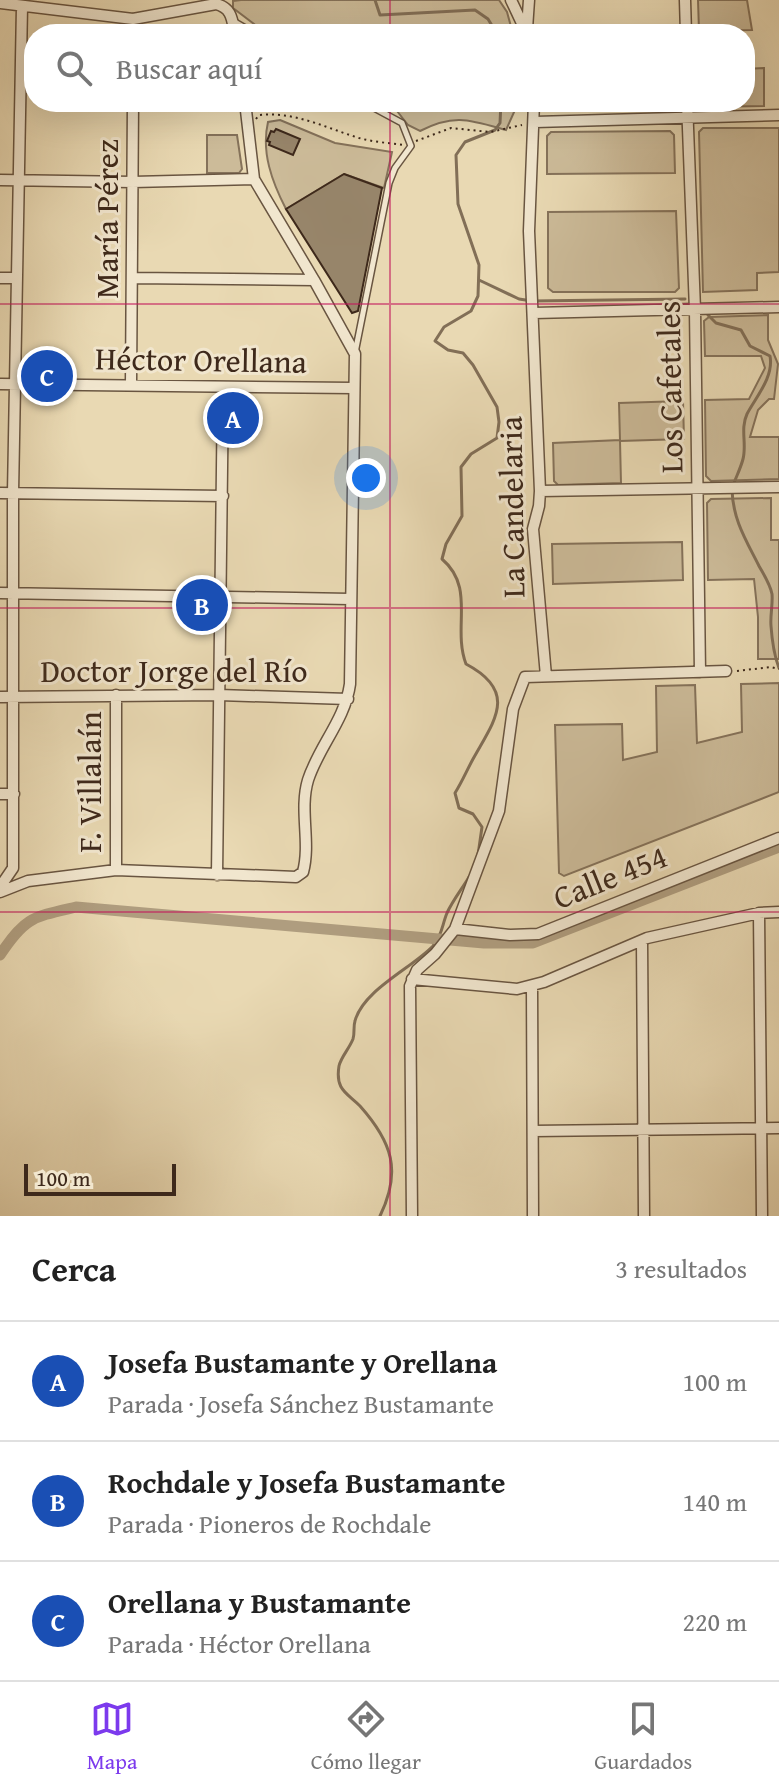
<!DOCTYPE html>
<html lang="es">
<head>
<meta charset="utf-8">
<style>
	body { margin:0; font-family:"Gentium Book Plus",serif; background:#f6f6f6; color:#222 }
	.scale { position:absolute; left:24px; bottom:20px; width:152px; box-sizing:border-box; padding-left:8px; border:4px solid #3e291b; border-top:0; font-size:22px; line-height:28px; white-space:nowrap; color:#3e291b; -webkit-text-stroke:6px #f1e6ce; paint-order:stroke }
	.you { position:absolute; left:366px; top:478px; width:28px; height:28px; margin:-20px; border:6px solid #fff; border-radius:50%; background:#1a73e8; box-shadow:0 0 0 12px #1a73e833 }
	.badge { display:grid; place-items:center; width:52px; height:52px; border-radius:50%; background:#7c3aed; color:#fff; font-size:26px; font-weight:700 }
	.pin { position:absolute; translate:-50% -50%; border:4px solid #fff; box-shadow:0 2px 8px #0006 }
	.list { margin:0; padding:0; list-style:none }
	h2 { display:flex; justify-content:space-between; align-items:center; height:104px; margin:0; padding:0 32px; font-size:34px }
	h2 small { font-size:26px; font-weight:400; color:#767676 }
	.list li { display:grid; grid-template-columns:52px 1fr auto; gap:24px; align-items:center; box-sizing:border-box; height:120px; padding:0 32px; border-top:2px solid #e0e0e0 }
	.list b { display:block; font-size:30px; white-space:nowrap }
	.list p { margin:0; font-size:26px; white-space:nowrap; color:#767676 }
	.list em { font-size:26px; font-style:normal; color:#767676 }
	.icon { flex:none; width:44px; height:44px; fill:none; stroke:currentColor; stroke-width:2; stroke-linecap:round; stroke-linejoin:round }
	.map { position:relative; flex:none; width:779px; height:1216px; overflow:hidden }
	.search { position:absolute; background:#fff; box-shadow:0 8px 32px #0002; left:24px; right:24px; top:24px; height:88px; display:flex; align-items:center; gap:20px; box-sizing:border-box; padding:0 28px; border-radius:32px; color:#767676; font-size:30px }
	.sheet { height:464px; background:#fff }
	nav { display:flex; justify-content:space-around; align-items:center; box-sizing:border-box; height:112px; border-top:2px solid #e0e0e0; background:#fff; font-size:22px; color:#767676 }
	nav a { display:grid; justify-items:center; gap:4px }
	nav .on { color:#7c3aed }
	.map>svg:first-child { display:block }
	.green { fill:#cb9; stroke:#85725a; stroke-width:2 }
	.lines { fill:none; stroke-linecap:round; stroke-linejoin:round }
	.stream { stroke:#826f57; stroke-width:3 }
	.canal { stroke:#af9d7f; stroke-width:11 }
	.building { fill:#97856a; stroke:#3e291b; stroke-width:2 }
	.lane-casing { stroke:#695541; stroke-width:8 }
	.street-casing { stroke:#695541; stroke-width:13 }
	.path { stroke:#3e291b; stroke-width:2; stroke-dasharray:2 4; stroke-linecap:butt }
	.lane { stroke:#f1e6ce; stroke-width:5 }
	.street { stroke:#f1e6ce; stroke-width:10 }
	.grid { fill:none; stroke:#c2185b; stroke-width:2; stroke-opacity:0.55 }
	.labels { text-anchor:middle; stroke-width:6; stroke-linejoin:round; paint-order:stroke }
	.street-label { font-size:32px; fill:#3e291b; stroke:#f1e6ce }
</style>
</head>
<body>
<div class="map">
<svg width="779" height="1216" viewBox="0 0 779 1216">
	<rect width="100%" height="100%" fill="#e9d9b3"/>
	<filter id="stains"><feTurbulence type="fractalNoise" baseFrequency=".0025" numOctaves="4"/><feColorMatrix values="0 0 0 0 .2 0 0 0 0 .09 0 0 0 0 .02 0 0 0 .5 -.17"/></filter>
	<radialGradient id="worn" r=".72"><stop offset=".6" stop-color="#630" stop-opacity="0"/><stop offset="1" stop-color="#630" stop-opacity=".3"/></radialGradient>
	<path class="green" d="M241 0H499L507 12 513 34H267L233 8V1Z
		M698 0H747L752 30 699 31Z
		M764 68V106L706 107 702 102H745V69Z
		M390 102H516L515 110 506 130C471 120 454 113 420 131L408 125Z
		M280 120 335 143 392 152 384 188 344 174 286 209C272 182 261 152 268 122Z
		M703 128H779V272L757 273V290L703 292 699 132Z
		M670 131 674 135 675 173 547 174V136L551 132Z
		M207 135H237L242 169 239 173H207Z
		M676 211 679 288 675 292H553L548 288V212Z
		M768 315V340L778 364 774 399H769L758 410 750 437H779V479L711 481 706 476 705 400 749 399 765 368 761 356H705L704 321 709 317Z
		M683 401 684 439 620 441 621 483 558 485 554 481 553 443 620 440 619 403Z
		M771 498V540H779V659H758V617L754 579 708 580 707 503 711 499Z
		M682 542 683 580 553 584 552 544Z
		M779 683V792L564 876 559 873 555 725 622 724 623 760 657 752 656 686 695 685 697 743 742 732 741 684Z"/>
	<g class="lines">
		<path class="stream" d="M375 0 380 15 475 10 488 19 497 34
			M479 280 519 299 532 301 685 299
			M708 315 716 323 741 330 750 346 770 356C774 377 756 397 747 414 740 429 747 444 743 459 741 467 737 475 734 483
			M732 490C733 520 746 540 759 566 764 575 770 584 772 594 773 604 770 616 771 626 772 640 774 655 779 668
			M478 855 482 827 473 814 459 808 455 793C462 782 467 770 473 759 494 721 519 692 466 664 452 627 476 588 442 559L446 544 462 516 461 467 471 454 497 438 499 422 497 407 473 365 463 353 448 350 435 341 444 327 471 311 478 296 479 265 458 204 456 155 465 142 495 130 500 123 501 102
			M380 1216C402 1171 392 1142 360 1106 347 1093 335 1090 339 1066 341 1057 349 1049 353 1039 355 1033 353 1027 355 1021 363 990 412 968 433 946 442 936 442 925 447 913 453 900 462 889 469 877"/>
		<path class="canal" d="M0 955C25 917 33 917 76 907L484 943H533L779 847"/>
	</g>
	<path class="building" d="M276 129 300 139 293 155 269 145 270 142 267 141 271 131 274 132Z
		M344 174 382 188 358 311 352 313 286 209Z"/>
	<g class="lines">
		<g class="lane-casing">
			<path id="lane" d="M233 21 256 34
				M355 353 389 183 395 168 411 146 402 123 363 102"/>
		</g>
		<g class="street-casing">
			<path id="street" d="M511 0 527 34
				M685 0 686 34
				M0 3 133 19 216 4C232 8 232 19 235 34
				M133 19V34
				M527 29 529 0
				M534 102 529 231 540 491 539 506 533 529 546 676
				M687 102 695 310 700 672
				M535 122 779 115
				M0 180 133 182 254 179
				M0 278H17
				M133 278 314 280
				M534 313 779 307
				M0 384 353 388
				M131 385 133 102
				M540 491 779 487
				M0 493 223 496
				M0 593 350 599
				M116 695V870
				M0 697 219 695 348 699
				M0 794H14
				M217 875 223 387
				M0 887 13 868V493L22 6
				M0 892 28 881 116 870 296 877 303 872C311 842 299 810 308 780 319 746 345 720 350 684L355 354 314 280 254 179 245 102
				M759 913 762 1216
				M455 929 510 935 538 934 779 838
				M642 941 644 1216
				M412 979 517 989 544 982 647 938 759 913 779 912
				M532 986 533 1216
				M533 1131 779 1128
				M412 1216 410 986 417 970 435 954 455 929 499 811 513 709 525 677 726 671"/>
		</g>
		<path class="path" d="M256 119 259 115C294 111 326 128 359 138 373 142 389 143 404 145
			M416 141 451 128 490 132 522 125
			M737 671 771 667 779 669"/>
		<use href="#lane" class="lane"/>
		<use href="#street" class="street"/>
	</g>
	<path class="grid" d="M390 0V34M390 102V1216M0 304H779M0 608H779M0 912H779"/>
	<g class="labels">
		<g class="street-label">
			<text transform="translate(107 219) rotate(-90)" y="11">María Pérez</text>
			<text transform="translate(201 360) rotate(1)" y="11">Héctor Orellana</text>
			<text transform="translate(670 387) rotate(-91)" y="11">Los Cafetales</text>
			<text transform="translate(512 507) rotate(-91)" y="11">La Candelaria</text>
			<text x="174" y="682">Doctor Jorge del Río</text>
			<text transform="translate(90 782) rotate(-90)" y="11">F. Villalaín</text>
			<text transform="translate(610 877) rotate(-22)" y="11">Calle 454</text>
		</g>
	</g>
	<rect width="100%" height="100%" filter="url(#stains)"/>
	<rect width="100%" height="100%" fill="url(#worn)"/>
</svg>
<div class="scale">100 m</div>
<div class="you"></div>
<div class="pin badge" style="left:233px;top:418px;background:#1a4fb4">A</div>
<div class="pin badge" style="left:202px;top:605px;background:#1a4fb4">B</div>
<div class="pin badge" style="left:47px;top:376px;background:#1a4fb4">C</div>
<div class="search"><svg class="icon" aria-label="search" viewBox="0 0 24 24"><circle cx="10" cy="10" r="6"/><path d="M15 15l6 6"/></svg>Buscar aquí</div>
</div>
<section class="sheet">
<h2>Cerca<small>3 resultados</small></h2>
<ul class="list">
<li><span class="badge" style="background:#1a4fb4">A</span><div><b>Josefa Bustamante y Orellana</b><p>Parada · Josefa Sánchez Bustamante</p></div><em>100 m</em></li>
<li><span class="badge" style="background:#1a4fb4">B</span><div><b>Rochdale y Josefa Bustamante</b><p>Parada · Pioneros de Rochdale</p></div><em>140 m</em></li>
<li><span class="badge" style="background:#1a4fb4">C</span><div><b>Orellana y Bustamante</b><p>Parada · Héctor Orellana</p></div><em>220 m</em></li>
</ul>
</section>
<nav>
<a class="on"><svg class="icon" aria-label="map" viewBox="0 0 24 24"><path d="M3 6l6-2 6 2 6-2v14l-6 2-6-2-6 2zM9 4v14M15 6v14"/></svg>Mapa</a>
<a><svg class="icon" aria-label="directions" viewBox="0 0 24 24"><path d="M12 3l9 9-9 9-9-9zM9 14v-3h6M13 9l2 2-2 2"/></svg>Cómo llegar</a>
<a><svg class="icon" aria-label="saved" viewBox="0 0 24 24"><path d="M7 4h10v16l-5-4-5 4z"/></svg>Guardados</a>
</nav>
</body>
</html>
